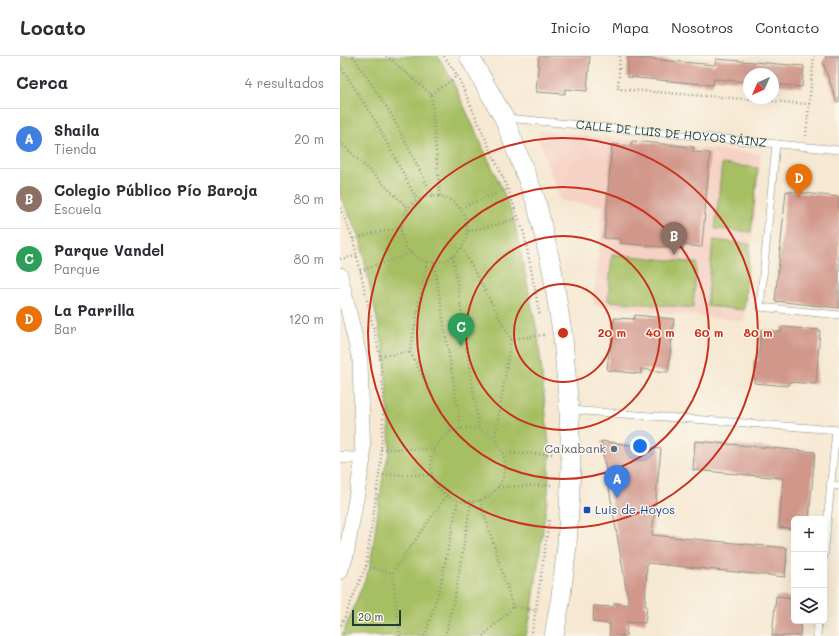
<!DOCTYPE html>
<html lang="es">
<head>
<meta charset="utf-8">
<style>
	body { margin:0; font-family:Mali,sans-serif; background:#f2f2f3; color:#2b2b33 }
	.controls { position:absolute; right:12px; bottom:12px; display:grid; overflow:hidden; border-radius:6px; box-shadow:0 4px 16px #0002 }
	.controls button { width:36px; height:36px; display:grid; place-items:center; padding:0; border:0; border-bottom:1px solid #e1e1e2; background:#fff; color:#2b2b33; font:20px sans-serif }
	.compass { position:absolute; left:403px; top:12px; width:36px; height:36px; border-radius:50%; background:#fff; box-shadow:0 4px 16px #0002; rotate:225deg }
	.scale { position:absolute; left:12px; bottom:10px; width:49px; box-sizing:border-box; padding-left:4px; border:2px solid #1f3d34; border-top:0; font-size:11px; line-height:14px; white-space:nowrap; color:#1f3d34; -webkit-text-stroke:3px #fbf7ec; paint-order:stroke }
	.you { position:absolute; left:300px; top:390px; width:14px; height:14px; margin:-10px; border:3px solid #fff; border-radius:50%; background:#1a73e8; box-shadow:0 0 0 6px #1a73e833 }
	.badge { display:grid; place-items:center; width:26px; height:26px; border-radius:50%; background:#ea580c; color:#fff; font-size:13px; font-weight:700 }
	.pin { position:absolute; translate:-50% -33px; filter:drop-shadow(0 1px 2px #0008) }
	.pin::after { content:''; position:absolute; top:21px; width:14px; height:12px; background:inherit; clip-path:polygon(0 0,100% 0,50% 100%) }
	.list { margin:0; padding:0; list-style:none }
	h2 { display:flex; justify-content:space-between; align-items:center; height:52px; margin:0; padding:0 16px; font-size:17px }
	h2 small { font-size:13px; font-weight:400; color:#7c7c81 }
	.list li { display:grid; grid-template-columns:26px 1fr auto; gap:12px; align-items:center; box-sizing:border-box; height:60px; padding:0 16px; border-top:1px solid #e1e1e2 }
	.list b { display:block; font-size:15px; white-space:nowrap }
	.list p { margin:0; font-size:13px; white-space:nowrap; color:#7c7c81 }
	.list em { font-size:13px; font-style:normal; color:#7c7c81 }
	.icon { flex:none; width:22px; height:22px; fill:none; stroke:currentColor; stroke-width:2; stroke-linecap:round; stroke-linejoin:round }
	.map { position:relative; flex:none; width:499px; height:580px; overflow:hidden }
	header { display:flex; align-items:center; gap:24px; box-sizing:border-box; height:56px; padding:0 20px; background:#fff; border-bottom:1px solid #e1e1e2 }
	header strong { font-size:19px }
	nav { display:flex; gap:22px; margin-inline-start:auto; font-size:14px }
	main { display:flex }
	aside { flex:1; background:#fff }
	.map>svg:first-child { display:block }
	.built { fill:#f6d2c4 }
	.green { fill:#a7bf64; stroke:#637e4c }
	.building { fill:#d2978b }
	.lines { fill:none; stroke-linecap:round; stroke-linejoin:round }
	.service-casing { stroke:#8a9283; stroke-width:8 }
	.pedestrian-casing { stroke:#8a9283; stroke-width:12 }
	.minor-casing { stroke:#8a9283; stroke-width:16 }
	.tertiary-casing { stroke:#8a9283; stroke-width:20 }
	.path { stroke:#8a9283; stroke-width:2.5; stroke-dasharray:1 3; stroke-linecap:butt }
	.service { stroke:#fff; stroke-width:7 }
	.pedestrian { stroke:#fff; stroke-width:11 }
	.minor { stroke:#fff; stroke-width:15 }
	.tertiary { stroke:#fff; stroke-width:19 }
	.ring { fill:none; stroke:#c8321e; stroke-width:2 }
	.service-dot { fill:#5c6f8a; stroke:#fbf7ec; stroke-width:1.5 }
	.transit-dot { fill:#1a4fb4; stroke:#fbf7ec; stroke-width:1.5 }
	.labels { text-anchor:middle; stroke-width:3; stroke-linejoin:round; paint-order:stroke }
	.street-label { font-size:12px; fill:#1f3d34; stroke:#fbf7ec }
	.service-label { font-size:12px; fill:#4e5e75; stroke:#fbf7ec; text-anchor:end }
	.transit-label { font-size:12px; fill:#164399; stroke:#fbf7ec; text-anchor:start }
	.centre { fill:#c8321e; stroke:#fbf7ec; stroke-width:2 }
	.ring-label { font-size:12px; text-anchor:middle; font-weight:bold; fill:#c8321e; stroke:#fbf7ec; stroke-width:3; stroke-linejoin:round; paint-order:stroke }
</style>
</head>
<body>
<header>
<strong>Locato</strong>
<nav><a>Inicio</a><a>Mapa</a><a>Nosotros</a><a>Contacto</a></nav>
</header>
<main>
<aside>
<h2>Cerca<small>4 resultados</small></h2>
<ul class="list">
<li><span class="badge" style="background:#3f7fe0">A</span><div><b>Shaila</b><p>Tienda</p></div><em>20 m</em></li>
<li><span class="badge" style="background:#8d6e63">B</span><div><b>Colegio Público Pío Baroja</b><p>Escuela</p></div><em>80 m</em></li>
<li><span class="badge" style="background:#2e9e5b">C</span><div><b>Parque Vandel</b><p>Parque</p></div><em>80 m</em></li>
<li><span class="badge" style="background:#e8710a">D</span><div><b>La Parrilla</b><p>Bar</p></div><em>120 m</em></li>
</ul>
</aside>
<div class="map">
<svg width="499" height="580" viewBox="0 0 499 580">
	<rect width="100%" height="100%" fill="#fbf7ec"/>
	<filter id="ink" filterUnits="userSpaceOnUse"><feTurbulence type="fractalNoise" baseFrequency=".025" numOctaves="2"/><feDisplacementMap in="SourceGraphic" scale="8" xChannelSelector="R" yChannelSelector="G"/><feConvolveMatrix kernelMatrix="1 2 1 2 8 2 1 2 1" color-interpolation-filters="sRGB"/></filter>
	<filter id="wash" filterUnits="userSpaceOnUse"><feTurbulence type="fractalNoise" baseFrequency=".012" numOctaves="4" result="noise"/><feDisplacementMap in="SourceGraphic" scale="16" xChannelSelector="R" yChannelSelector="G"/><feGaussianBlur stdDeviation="0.9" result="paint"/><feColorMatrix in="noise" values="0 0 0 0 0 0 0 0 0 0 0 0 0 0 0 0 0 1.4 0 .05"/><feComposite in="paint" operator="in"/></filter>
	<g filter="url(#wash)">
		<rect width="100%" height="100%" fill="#f6e8d2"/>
		<path class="built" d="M200 75 421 98 404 265 253 249 263 150 221 145 199 86Z"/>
		<path class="green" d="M0 0H98L112 24 163 135 174 163 198 280 210 398 208 437 192 553 186 580H2L30 511 43 419 50 393 45 300 26 213 20 181 0 140Z
			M382 108 418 112 411 176 375 173Z
			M373 184 410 188 404 254 367 250Z
			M272 198 357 207 353 252 268 245Z"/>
		<g id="blocks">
			<path class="building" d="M199 0H250L247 35 225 33V38L196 36Z
				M486 0H499V46H497L483 7Z
				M288 1 375 9 376 3 464 10 462 31 433 28V18H409V26L374 23 373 29 287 21Z
				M292 85 354 91 353 96 370 97 362 191 343 189V193L280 187 281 183 264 182 272 88 291 90Z
				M446 135 499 141V252L435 245Z
				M295 259 334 263 328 316 301 313V318L267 314 269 294H271L274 262 294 263Z
				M442 271 480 274 476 328 449 326 448 330 414 327 415 305H418L421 274 441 276Z
				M261 385 321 393 312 479 447 492 445 521 307 507 305 550H307L305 567 287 566 286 580H269L270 568 253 566 254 550 274 551V547L289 549Z
				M355 385 475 396 469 463H454V473L439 471 443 422 353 414Z
				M436 540 454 542V565H461L460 580H432Z"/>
		</g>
	</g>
	<g filter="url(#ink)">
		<use href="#blocks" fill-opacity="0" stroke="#8a9283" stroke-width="1"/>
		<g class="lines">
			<g class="service-casing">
				<g id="service">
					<path id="s1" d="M167 62 499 94"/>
					<path d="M436 88 420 251 499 259"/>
					<path d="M230 354 499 374"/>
					<path d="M490 429 499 430"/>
					<path d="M484 500 496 374"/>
					<path d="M477 580 478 565"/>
				</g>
			</g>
			<g class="pedestrian-casing">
				<path id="pedestrian" d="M0 401 23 403"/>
			</g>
			<g class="minor-casing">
				<path id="minor" d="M0 219 20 304 23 403 6 499 0 516"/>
			</g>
			<g class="tertiary-casing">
				<path id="tertiary" d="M129 0 164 62 196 145 212 213 223 282 229 354 231 410 229 454 227 489 221 540 214 580"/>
			</g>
			<path class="path" d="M13 0 51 58 93 140
				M46 0 91 38 100 140
				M104 0 117 19 168 133 184 177 200 260
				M280 0 278 33 469 48
				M0 9 36 66 77 144
				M91 38 112 24 117 19
				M466 80 474 0
				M0 86 68 152
				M61 173a33 33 0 1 1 66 0a33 33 0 1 1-66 0Z
				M0 152 13 183 40 300 44 349 41 393V405L26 510 0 572
				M121 152 144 142 168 133
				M128 175 151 170 178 162
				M13 183 38 176 61 172
				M122 192 171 283 155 383
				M113 200 139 373
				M0 203 17 200
				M87 206 70 296 111 376
				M94 206 121 373
				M20 215 71 197
				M171 283 204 279
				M40 300 70 296
				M91 409a37 37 0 1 1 74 0a37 37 0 1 1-74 0Z
				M41 393H95
				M163 397 214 398
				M39 419H93
				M158 431 213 429
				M140 444 173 551
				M26 510 52 517
				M173 551 196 554
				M60 580 52 517 107 439
				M85 580 100 531 118 444
				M105 580 115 540 131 446
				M143 580 173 551
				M191 580 196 554 209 464"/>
			<use href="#service" class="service"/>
			<use href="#pedestrian" class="pedestrian"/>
			<use href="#minor" class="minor"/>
			<use href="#tertiary" class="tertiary"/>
		</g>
	</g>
	<g class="ring">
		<circle cx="223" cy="277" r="49"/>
		<circle cx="223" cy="277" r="97"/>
		<circle cx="223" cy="277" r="146"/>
		<circle cx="223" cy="277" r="195"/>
	</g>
	<circle class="service-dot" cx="274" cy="393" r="4"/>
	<rect class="transit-dot" x="243" y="450" width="8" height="8" rx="2"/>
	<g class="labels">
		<g class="street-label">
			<text dy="4" stroke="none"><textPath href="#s1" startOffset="165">CALLE DE LUIS DE HOYOS SÁINZ</textPath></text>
		</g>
		<g class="service-label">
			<text x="266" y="397">Caixabank</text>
		</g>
		<g class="transit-label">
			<text x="255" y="458">Luis de Hoyos</text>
		</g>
	</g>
	<circle cx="223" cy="277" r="6" class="centre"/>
	<g class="ring-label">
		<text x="272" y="281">20 m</text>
		<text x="320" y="281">40 m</text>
		<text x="369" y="281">60 m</text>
		<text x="418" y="281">80 m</text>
	</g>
</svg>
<div class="controls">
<button>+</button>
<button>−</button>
<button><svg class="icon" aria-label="layers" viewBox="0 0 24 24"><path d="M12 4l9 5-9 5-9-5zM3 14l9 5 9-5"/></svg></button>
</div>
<svg class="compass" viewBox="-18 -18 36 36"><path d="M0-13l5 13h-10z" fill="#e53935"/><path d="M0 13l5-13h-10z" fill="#7c7c81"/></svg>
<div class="scale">20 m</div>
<div class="you"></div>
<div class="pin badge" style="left:277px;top:442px;background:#3f7fe0">A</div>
<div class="pin badge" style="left:334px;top:199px;background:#8d6e63">B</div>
<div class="pin badge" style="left:121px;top:290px;background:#2e9e5b">C</div>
<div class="pin badge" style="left:459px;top:141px;background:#e8710a">D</div>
</div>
</main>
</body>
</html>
